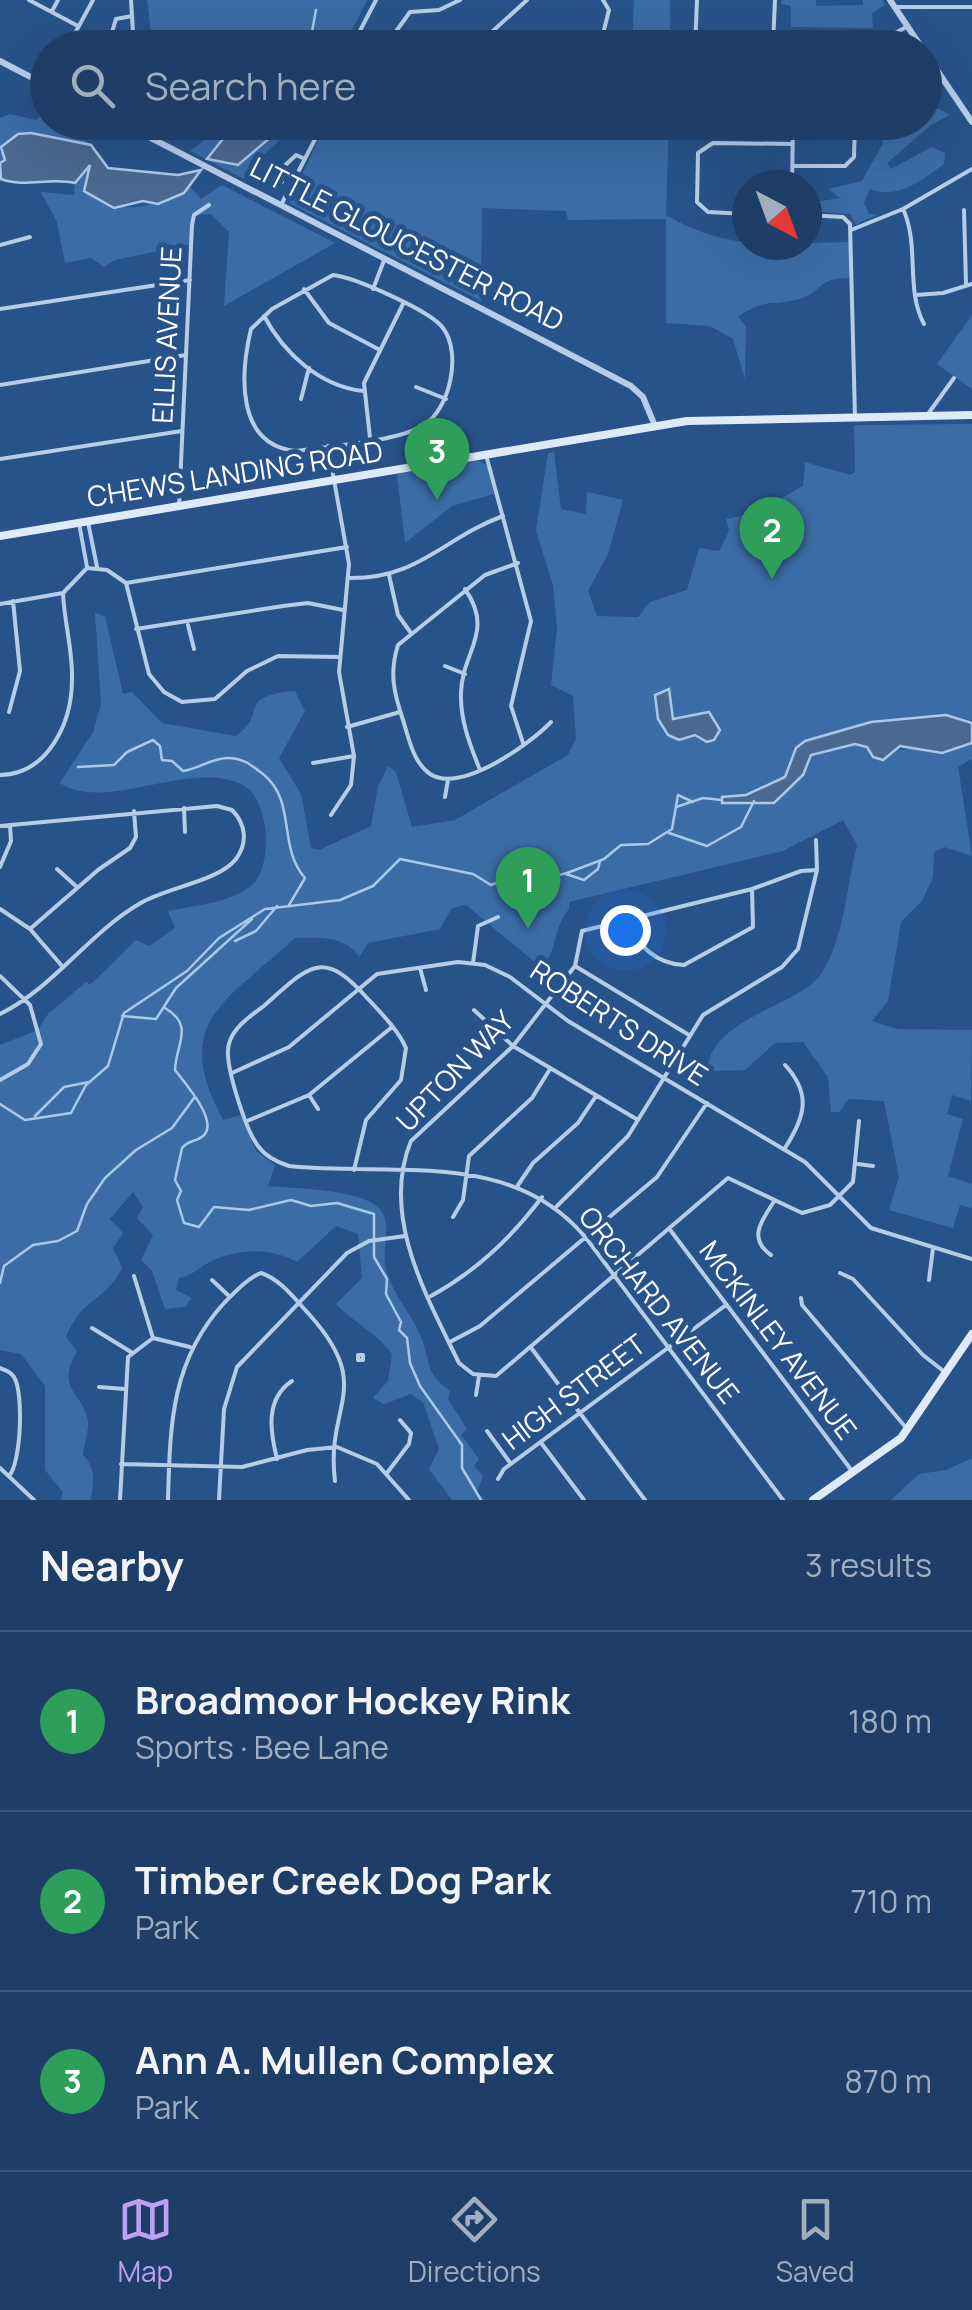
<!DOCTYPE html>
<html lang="en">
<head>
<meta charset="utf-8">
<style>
	body { margin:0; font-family:Manrope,sans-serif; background:#26456e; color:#f1f3f6 }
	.compass { position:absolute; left:732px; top:170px; width:90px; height:90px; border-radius:50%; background:#1e3e68; box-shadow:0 10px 40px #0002; rotate:139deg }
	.you { position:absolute; left:625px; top:930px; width:35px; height:35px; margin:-25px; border:8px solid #fff; border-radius:50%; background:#1a73e8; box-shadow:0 0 0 15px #1a73e833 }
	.badge { display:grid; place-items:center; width:65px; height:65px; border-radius:50%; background:#bca0f2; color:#fff; font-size:32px; font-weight:700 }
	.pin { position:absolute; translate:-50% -82px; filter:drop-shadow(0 2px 5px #0008) }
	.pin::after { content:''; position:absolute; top:52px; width:35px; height:30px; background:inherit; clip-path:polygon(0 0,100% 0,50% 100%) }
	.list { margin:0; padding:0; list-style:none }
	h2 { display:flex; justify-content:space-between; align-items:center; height:130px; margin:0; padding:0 40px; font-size:42px }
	h2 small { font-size:32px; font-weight:400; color:#a1aec0 }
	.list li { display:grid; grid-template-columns:65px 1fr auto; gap:30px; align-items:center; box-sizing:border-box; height:180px; padding:0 40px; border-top:2px solid #3c577c }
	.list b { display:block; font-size:38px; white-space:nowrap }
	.list p { margin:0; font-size:32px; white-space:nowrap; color:#a1aec0 }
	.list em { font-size:32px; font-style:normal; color:#a1aec0 }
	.icon { flex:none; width:55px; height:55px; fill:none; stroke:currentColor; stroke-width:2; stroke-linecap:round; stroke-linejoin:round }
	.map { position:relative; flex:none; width:972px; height:1500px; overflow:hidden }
	.search { position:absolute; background:#1e3e68; box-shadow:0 10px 40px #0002; left:30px; right:30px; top:30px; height:110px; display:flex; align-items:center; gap:25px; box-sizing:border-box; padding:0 35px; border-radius:55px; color:#a1aec0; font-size:38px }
	.sheet { height:670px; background:#1e3e68 }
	nav { display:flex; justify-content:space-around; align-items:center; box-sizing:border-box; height:140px; border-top:2px solid #3c577c; background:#1e3e68; font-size:28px; color:#a1aec0 }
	nav a { display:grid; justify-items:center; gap:5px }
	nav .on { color:#bca0f2 }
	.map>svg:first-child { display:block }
	.green { fill:#3c6ca6 }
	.water { fill:#4a6990; stroke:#aac8ea; stroke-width:2.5 }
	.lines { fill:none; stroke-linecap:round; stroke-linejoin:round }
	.stream { stroke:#aac8ea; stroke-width:2.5 }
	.minor { stroke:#b5cde9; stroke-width:4 }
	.tertiary { stroke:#b5cde9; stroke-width:6 }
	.secondary { stroke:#dfeaf8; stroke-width:8 }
	.labels { text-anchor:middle; stroke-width:10; stroke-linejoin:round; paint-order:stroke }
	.street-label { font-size:28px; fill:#fff; stroke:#28538a }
</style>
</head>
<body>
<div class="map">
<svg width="972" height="1500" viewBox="0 0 972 1500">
	<rect width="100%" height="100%" fill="#28538a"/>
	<path class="green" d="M147 0H367L343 48 153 47Z
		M634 0H670V47H632Z
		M782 0H816V6L863 5V0H882L885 5 872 13 873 28 791 27V6L781 4Z
		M935 88 928 103 950 115 931 125 887 163 891 169 932 147 945 153 944 164C922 180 898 200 870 189L864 203 869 214 877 215 856 224 850 214 809 211 814 202 840 198 829 189 862 181 883 143 877 123 924 122 925 92Z
		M47 108 48 122 54 130 68 128 91 145 24 133 1 147 5 160 0 163V118L10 114 36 120Z
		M225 123H298L245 172 244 179 190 151Z
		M326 123H669L666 215C731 253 781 243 850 242L849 278C816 278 822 293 799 299 770 307 768 297 738 316L746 327 745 379 733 339 710 326 666 323V219L568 220 566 211 482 208 481 301 289 203Z
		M91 165 83 190C124 217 148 210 189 186L201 199 222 185 335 243 224 306 229 232 211 214 195 215 191 244 115 260 104 267 91 258 65 263 57 222 41 192 74 195 75 183Z
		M972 315V389L937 364Z
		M972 424V723L946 715 898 719 805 741 796 748 785 777 746 795 723 797C764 809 794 795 811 755L856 744 868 747 873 757C913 741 932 756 972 743V759L958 767 972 856 944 847 934 852 933 877 922 901 901 922 888 1001 872 1021 897 1029 972 1030 971 1101 952 1095 947 1114 963 1119 948 1176 972 1184V1208L960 1205 953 1228 889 1210 899 1177 884 1101 849 1099 839 1112H831L828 1077 803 1042 775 1043 745 1070 714 1071 708 1065C715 1018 801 1004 821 974 844 940 847 884 857 845L843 820 783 851 569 902V909C553 927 558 949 542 968L466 905 452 908 440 929 368 943 359 957C345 935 318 938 295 938 226 1002 170 1021 223 1120L241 1115 256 1151 275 1165 268 1186C295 1189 375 1188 384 1216 390 1233 381 1253 386 1270 394 1297 414 1317 422 1339 431 1366 425 1372 450 1391L448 1399 467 1429 461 1435 479 1459 474 1466 483 1476 477 1492 485 1500H452L429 1469 439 1449 423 1402 411 1394 384 1404 373 1398 388 1381 392 1354C376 1332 355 1324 336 1304L362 1278 358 1234 336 1226 297 1262C271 1247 235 1248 208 1263 197 1269 193 1275 179 1278L176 1290 191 1298 185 1307 165 1309 152 1271 141 1260 153 1235 137 1218 143 1207 133 1192 110 1219 123 1233 113 1248 122 1268C103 1304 82 1297 66 1337L77 1351C55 1390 82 1390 88 1421 89 1430 84 1445 83 1455 97 1469 93 1481 91 1500H60L63 1492 45 1470V1386L21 1354 0 1350V1045L38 1030 48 1014 86 982 90 985 136 940 149 946 175 928 168 911C194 905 236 903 255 882 273 860 269 796 241 784 187 760 106 813 60 783L93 732 101 704 95 613 105 616 123 694 132 692 162 723 236 736C269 713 235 696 295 691L305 711 279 758 301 794 311 848 319 850 371 826 378 786 388 766 396 772 412 827 455 820 568 755 576 739 573 696 551 685 557 628 553 585 536 531 548 453 554 452 561 509 586 514 587 492 623 500 608 554 588 591 597 616 638 617 650 602 687 590 699 548 719 551 729 531 726 519 755 513 803 486 805 462 850 475 855 472 854 425Z
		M478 460 487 466 494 494 452 506 405 543 397 474Z
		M972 1458V1500H891L919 1474 946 1470Z"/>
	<path class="water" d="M245 123H287L238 165 207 159 226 135Z
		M31 133 91 145 108 168 178 175 201 170 184 193 158 204 143 201 114 208 84 191 90 165 75 183C49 177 25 188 1 179L0 163 5 160 1 147 18 134Z
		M669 689 673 719 709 712 720 730 714 740 707 742 695 735 679 740 668 735 658 719 655 695Z
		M946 715 972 723V743L942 753 900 746 883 760 873 757 867 747 855 744 811 755 803 775 774 803H722V797L746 795 785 777 796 748 805 741 871 722Z"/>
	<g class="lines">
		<path class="stream" d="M309 48 316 10
			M78 767 114 765 127 752 153 740 160 746 162 760 172 761 183 771C199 769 211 758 228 758 243 758 251 765 263 774 297 801 277 846 305 878L289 905
			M676 807 703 798 722 800
			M669 833 707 846 741 827 754 801
			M566 874 584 880 598 869 600 861
			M524 877 539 880 567 873 604 859 621 845 648 844 672 829 678 795 693 802
			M235 941 256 931 277 906
			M165 1008C195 1026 176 1043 175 1070 184 1082 220 1122 203 1136 195 1143 189 1139 182 1148L175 1180 181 1191 177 1200 184 1223 199 1227 214 1207 249 1210 291 1200 311 1206 337 1203 374 1214V1257L387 1279 386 1294 401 1322 399 1330 407 1338 410 1363 420 1386 462 1445V1468L481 1500
			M122 1016 156 1019 176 988 252 919
			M0 1104 25 1120 71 1113 86 1085 108 1066 124 1013 187 971 219 938 265 909 340 900 373 886 400 859 473 874 491 885 537 868 553 874
			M35 1116 64 1087 89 1082
			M0 1283 4 1266 33 1245 58 1241 77 1231 87 1204 105 1178 136 1150 172 1128 194 1098"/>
		<path class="minor" d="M29 0 78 26
			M131 0 134 48
			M895 7H972
			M52 11 58 0
			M132 16 116 19 112 32 134 35
			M356 34 383 48
			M696 42 875 44 908 26
			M773 44 775 0
			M67 48 93 0
			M351 48 376 0
			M384 48 410 12 439 10 460 0
			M474 48 527 0
			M543 48 602 38 609 10 603 0
			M695 48 697 0
			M183 122H201
			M792 166H845L854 157 855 122
			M282 182 276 174 296 155 305 159
			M792 185 793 122
			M281 205 324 122
			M903 209C920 245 905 289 924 324
			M964 210 966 284
			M747 214 708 212 697 202 698 153 713 143 793 144
			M807 215 843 217 850 224 855 416
			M851 230 903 209 972 169
			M0 245 30 237
			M333 275C354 277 431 311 443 328 462 353 450 409 424 425 397 442 329 446 296 451 236 445 240 375 251 329L272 309Z
			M304 289 329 323 378 349
			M373 289 385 258
			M916 295 943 293 972 284
			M0 309 190 280
			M264 316C284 353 319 386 363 391
			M0 385 186 355
			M416 387 446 399
			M301 399 309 368
			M928 414 954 378
			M370 438 364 383 403 304
			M328 446 349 564 339 672 354 756 351 785 331 815
			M486 455 531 621 511 706 523 743
			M0 459 182 431
			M179 506 192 225 194 215 209 205
			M88 522 97 567
			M79 523 87 567
			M518 563 485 575 398 645C389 673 394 693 403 720 409 739 413 762 430 774 461 794 530 744 551 722
			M87 568 107 570 126 583
			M389 575 398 615 411 633
			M349 578C419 579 443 538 503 516
			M126 583 149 674 164 692 182 702 215 699 247 671 278 656 338 657
			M126 583 347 547
			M465 589C495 632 462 651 461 693 460 720 470 745 480 770
			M0 604 63 593 87 568
			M188 625 194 649
			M136 629 283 606 308 603 343 610
			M445 666 465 674
			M9 712 20 671 13 601
			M347 727 400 712
			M313 763 354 756
			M0 775C48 774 72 723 72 679 73 650 64 622 63 593
			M445 797 448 780
			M184 808 185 832
			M0 826 217 806 232 810C246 824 248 843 236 859 218 882 166 887 139 904 88 934 53 988 0 1014
			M0 867 11 841 10 825
			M57 869 77 887
			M817 870 801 871 752 889 582 931 575 966 513 1046 411 1141C380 1216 427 1297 459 1363L473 1374 496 1376 728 1178 802 1213 830 1205 853 1182 859 1121
			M0 909 30 929 62 966
			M629 920C636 946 657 964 684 965L753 927 752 889
			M30 929 98 870 130 848 136 837 134 811
			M473 963 478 926 498 917
			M575 966 689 1035
			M420 968 426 990
			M0 976 30 1005 41 1044 28 1064 0 1080
			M474 1010 513 1046 638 1120
			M232 1073 289 1047 377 974 458 962 485 965 510 977 568 1021 805 1162 871 1228 972 1259
			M309 1095 318 1109
			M247 1121 309 1095 392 1027
			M785 1148C805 1117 812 1094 785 1065
			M858 1164 873 1166
			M354 1170 366 1120 401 1080 406 1048C398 1030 382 1014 368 999 323 948 310 965 265 1005 252 1015 233 1027 229 1044 223 1062 246 1130 258 1146 266 1157 276 1162 289 1166 394 1177 511 1148 586 1238L783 1500
			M518 1185 533 1163 578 1123 596 1096
			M557 1206 628 1136 703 1015 782 967 798 949 817 870 816 840
			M453 1217 463 1200 469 1156 532 1098 550 1069
			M671 1231 852 1471
			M771 1255C747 1238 762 1220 775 1200
			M840 1273 853 1279 923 1355 946 1373
			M134 1276 153 1338
			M212 1280 230 1297
			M929 1280 933 1248
			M431 1296C475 1272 512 1237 542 1197
			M801 1298 802 1305 908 1430
			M92 1328 131 1352
			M450 1342 480 1326 657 1177 707 1103
			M532 1349 645 1500
			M358 1355H363V1360H358Z
			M0 1368C6 1371 10 1371 14 1377 24 1393 21 1463 9 1476
			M99 1387 124 1389
			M476 1395 479 1376
			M487 1431 511 1464
			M542 1444 584 1500
			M277 1459C270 1431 265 1399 292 1381
			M121 1464 242 1467 307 1450 337 1447 377 1464 409 1500
			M0 1468 34 1500
			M387 1473 409 1444 411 1433 400 1420
			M498 1479 504 1469 726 1305
			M120 1500 128 1357 153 1338 190 1347
			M168 1500C170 1425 171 1360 225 1302 236 1291 248 1278 261 1273 280 1279 295 1299 308 1313 376 1388 325 1403 335 1481
			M219 1500 224 1409 237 1367 347 1253 369 1241 405 1236"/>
		<path class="tertiary" d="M890 0 922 48
			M924 51 972 122
			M0 61 48 86
			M120 122 631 386 643 397 655 426"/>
		<path class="secondary" d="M0 536 687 421 972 415
			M813 1500 901 1438 972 1334"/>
	</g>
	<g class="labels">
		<g class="street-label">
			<text transform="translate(407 244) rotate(27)" y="10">LITTLE GLOUCESTER ROAD</text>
			<text transform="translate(167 335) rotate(-87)" y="10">ELLIS AVENUE</text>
			<text transform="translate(235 474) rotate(-9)" y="10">CHEWS LANDING ROAD</text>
			<text transform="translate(619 1023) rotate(33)" y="10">ROBERTS DRIVE</text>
			<text transform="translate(455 1071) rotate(-46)" y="10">UPTON WAY</text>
			<text transform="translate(659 1305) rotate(52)" y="10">ORCHARD AVENUE</text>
			<text transform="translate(778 1340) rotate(53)" y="10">MCKINLEY AVENUE</text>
			<text transform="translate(574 1392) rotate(-37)" y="10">HIGH STREET</text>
		</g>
	</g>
</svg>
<svg class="compass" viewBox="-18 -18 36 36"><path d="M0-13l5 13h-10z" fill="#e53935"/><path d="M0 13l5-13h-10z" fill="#a1aec0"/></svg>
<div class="you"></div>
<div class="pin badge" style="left:528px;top:929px;background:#2e9e5b">1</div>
<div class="pin badge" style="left:772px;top:579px;background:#2e9e5b">2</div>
<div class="pin badge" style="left:437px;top:500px;background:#2e9e5b">3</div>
<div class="search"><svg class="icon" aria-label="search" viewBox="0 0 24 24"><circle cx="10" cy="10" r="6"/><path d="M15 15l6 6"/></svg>Search here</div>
</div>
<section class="sheet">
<h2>Nearby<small>3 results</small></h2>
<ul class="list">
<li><span class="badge" style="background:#2e9e5b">1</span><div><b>Broadmoor Hockey Rink</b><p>Sports · Bee Lane</p></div><em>180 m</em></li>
<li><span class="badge" style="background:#2e9e5b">2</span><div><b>Timber Creek Dog Park</b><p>Park</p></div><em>710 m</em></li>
<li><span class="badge" style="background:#2e9e5b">3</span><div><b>Ann A. Mullen Complex</b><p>Park</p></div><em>870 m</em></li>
</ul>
</section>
<nav>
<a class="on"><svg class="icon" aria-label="map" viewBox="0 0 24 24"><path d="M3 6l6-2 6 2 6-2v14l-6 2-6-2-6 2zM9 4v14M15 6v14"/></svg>Map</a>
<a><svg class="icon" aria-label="directions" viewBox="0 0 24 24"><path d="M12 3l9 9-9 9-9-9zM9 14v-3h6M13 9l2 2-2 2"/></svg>Directions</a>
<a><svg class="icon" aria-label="saved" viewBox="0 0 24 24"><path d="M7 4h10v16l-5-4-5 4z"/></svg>Saved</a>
</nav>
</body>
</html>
